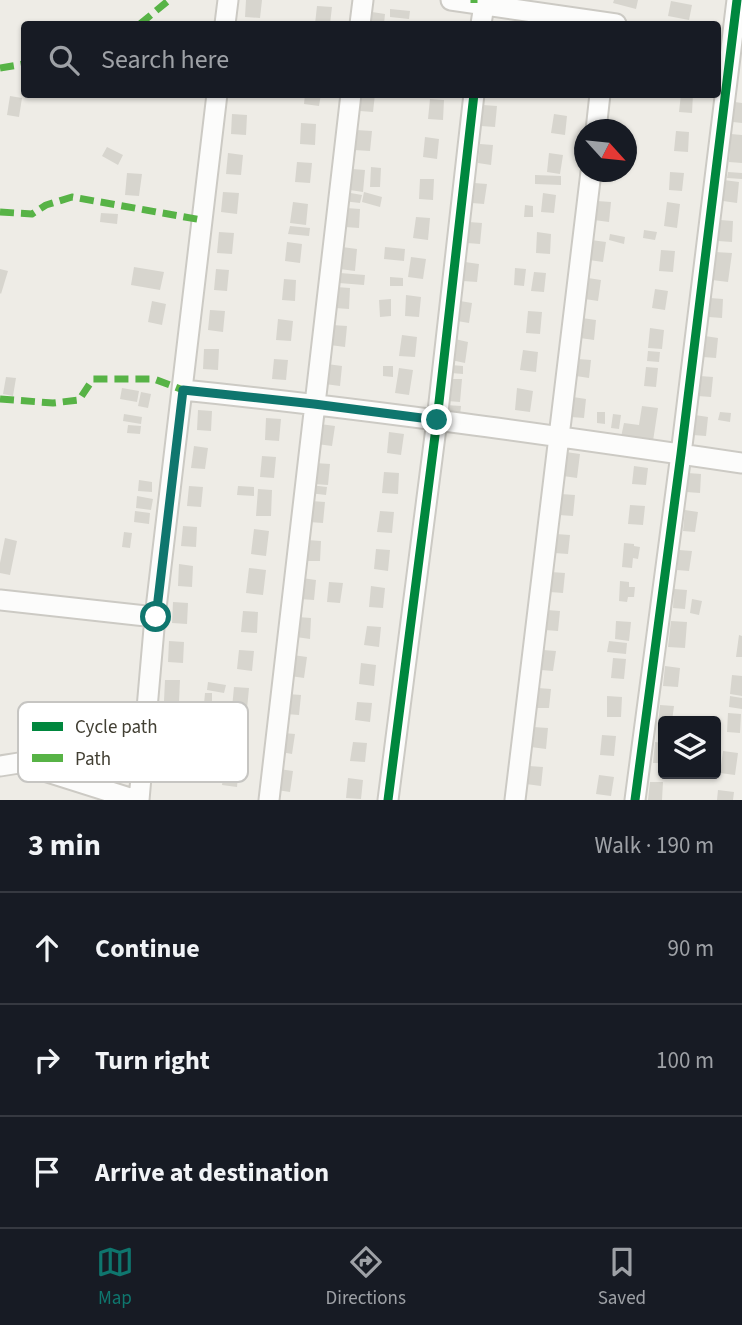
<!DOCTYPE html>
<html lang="en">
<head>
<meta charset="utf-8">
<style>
	body { margin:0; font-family:"Source Sans 3",sans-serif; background:#242831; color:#f1f3f6 }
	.controls { position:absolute; right:21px; bottom:21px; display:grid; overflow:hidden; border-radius:7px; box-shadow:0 2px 5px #0004 }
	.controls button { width:63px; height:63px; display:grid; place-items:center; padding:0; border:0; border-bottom:2px solid #363941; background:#171b24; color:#f1f3f6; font:35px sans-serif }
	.compass { position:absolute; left:574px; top:119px; width:63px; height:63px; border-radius:50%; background:#171b24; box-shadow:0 2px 5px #0004; rotate:117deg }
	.stop { position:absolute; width:21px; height:21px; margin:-16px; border:5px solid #0f766e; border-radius:50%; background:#fff }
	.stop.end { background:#0f766e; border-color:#fff; box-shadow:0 2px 7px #0008 }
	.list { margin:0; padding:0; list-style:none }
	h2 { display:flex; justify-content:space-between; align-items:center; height:91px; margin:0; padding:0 28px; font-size:30px }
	h2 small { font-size:23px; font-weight:400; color:#9ea1a6 }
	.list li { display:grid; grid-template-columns:46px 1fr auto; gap:21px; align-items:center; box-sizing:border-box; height:112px; padding:0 28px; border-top:2px solid #363941 }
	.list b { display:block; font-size:26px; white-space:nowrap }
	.list em { font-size:23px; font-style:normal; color:#9ea1a6 }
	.icon { flex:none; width:38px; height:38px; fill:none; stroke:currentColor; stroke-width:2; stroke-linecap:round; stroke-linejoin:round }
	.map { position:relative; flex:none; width:742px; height:800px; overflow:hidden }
	.search { position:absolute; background:#171b24; box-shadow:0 2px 5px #0004; left:21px; right:21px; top:21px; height:77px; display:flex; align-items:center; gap:18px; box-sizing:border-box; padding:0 24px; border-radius:7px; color:#9ea1a6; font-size:26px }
	.sheet { height:427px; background:#171b24 }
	nav { display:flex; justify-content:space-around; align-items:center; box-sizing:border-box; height:98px; border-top:2px solid #363941; background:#171b24; font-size:19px; color:#9ea1a6 }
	nav a { display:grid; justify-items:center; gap:4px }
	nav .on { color:#0f766e }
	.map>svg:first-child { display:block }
	.building { fill:#d7d5ce }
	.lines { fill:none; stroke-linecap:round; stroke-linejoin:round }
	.minor-casing { stroke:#cccac4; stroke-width:23 }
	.minor { stroke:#fcfcfb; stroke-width:19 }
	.quiet { stroke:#57b346; stroke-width:7; stroke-dasharray:14 7; stroke-linecap:butt }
	.cycleway-casing { stroke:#fff; stroke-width:13 }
	.cycleway { stroke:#00873e; stroke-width:9 }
	.route { stroke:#0f766e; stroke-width:9 }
	.key { fill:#fff; stroke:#c6c5c2; stroke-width:2 }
	.key-label { font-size:19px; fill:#423f33 }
</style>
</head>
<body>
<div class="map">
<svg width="742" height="800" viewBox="0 0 742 800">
	<rect width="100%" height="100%" fill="#eeece6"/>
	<path class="building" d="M246 0H262L260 18 245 17Z
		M614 0H638L636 9 613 3Z
		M671 1 692 5 689 20 668 16Z
		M317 6 332 7 330 24H315Z
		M390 9 410 11 409 19 390 17Z
		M372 12 385 14 384 24H370Z
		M305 94H321L319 106 304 104Z
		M362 94H375L373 112 360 111Z
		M681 94H693L692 113 679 112Z
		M10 96 22 98 19 117 7 115Z
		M430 99 444 100 443 120 428 119Z
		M735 102 742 103V123L733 122Z
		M483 105 497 106 495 127 481 126Z
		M232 114 247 115 246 135 231 134Z
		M554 114 567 116 565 135 551 133Z
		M607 122 623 124 622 130H606Z
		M301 123 316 124 315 145 300 144Z
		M356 130 372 131 370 151 354 150Z
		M676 131 689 132 688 152 674 151Z
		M731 134 742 135V163L729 162Z
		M425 137 439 139 437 159 423 157Z
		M480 144 493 145 491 165 478 163Z
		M107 147 123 155 118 165 102 156Z
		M228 153 243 155 241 175 226 174Z
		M549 153 563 155 560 174 547 172Z
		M297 162 312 163 310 183 295 182Z
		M371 167 381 168 380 187H370Z
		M352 169 365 170 363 192 350 190Z
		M601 172H613V182L600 181Z
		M670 172 684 173 682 191 669 190Z
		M728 172 742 173V179L727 178Z
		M127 173 142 174 139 196 125 195Z
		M535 175 561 176V185L535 184Z
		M420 179H434L433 200 419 199Z
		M724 180 739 182 737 203 723 201Z
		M474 183 487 184 484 204 472 203Z
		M223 192 239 193 237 214 221 212Z
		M345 192 362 195 360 203 343 201Z
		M364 192 382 197 380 207 362 202Z
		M543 193 556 195 554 213 541 212Z
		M597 201 611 202 609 222 594 220Z
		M293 202 308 204 306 225 290 223Z
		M667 202 680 204 677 228 664 226Z
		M525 205 533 206V217H524Z
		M346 208 360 209 359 228 345 227Z
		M101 213 118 214 117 224 100 222Z
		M416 217 430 218 428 240 413 238Z
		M720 220 733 221 732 242 718 241Z
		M469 222 482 223 480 244 467 243Z
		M290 226 310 228 309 236 288 234Z
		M644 230 657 232 655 240 643 238Z
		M219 232 234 233 232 254 217 253Z
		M537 232 551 234 550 254 536 253Z
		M610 234 625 237 624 244 609 240Z
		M591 240 606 242 603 262 589 260Z
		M287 242 302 244 300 263 285 261Z
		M342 247 357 249 355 271 340 269Z
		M385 247 405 249 404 261 384 259Z
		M661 250 675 251 673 272 659 271Z
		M715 252 732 253 728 282 712 280Z
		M411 257 426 259 423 279 408 277Z
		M465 262 479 264 477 282 463 281Z
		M134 267 164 272 160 290 131 285Z
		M515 268 526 269 524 286 514 285Z
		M0 269 8 271 1 294 0 293Z
		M216 269 229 270 227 291 214 290Z
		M534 272 546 273 544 292 531 291Z
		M340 273 365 275 364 285 339 283Z
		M390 277 403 278V286H390Z
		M588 278 601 280 598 301 585 299Z
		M284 279 296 280 295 301 282 300Z
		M336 287 350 288 349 309 335 308Z
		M655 289 668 291 665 310 652 308Z
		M406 295 421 297 419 317 405 316Z
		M710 298 723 299 722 318 709 317Z
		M391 299V316L380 317 379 300Z
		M152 301 166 304 162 325 148 322Z
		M460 301 472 303 469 323 457 321Z
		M210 310 225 311 223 332 208 330Z
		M528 311 542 312 540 334 526 333Z
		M582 318 596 320 594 340 580 338Z
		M278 319 293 321 291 341 276 340Z
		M332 325 347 326 345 347 330 345Z
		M650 328 664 330 662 349 648 348Z
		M402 335 417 337 415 357 399 356Z
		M705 336 718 338 716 358 703 357Z
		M455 339 468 342 465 363 451 360Z
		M204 349H219L218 370 203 369Z
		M523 350 538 352 536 372 520 370Z
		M648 351 660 352 659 362 647 361Z
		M274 359 288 360 286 380 272 379Z
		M578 359 591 360 589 378 576 376Z
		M327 364 342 366 340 386 325 384Z
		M451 365 463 366V374L451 373Z
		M383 366H393V377L383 376Z
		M646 367 658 368 656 387 644 386Z
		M399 368 413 370 409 395 395 393Z
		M700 376 713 377 711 397 698 396Z
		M6 377 16 378 13 396 3 394Z
		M449 379H462L460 402 447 401Z
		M122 388 139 391 137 402 120 399Z
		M517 388 533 391 530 412 515 410Z
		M141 392 151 394 148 408 138 406Z
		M573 397 586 399 584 418 571 417Z
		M446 405 461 406 460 415 446 414Z
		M642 406 658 408 653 441 621 437 624 423 639 425Z
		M198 410 212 411 211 431 197 430Z
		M597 412H605V424L597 423Z
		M720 412 731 413 730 422 718 420Z
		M124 414 142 417 141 424 123 421Z
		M613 414 621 415 619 429 611 428Z
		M695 415 708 417 706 436 693 435Z
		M266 418 281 419 279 441 265 440Z
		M320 424 335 426 332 446 317 444Z
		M128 425 141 426 140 434 127 433Z
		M389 432 404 434 401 455 387 453Z
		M194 446 208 448 205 469 191 468Z
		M566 452 580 454 577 478 563 476Z
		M262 456 276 457 274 478 260 477Z
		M315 463 330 464 328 485 313 484Z
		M634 466 648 468 646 485 632 484Z
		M384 472 399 473 398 494 382 493Z
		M688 473 701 474 700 493 686 492Z
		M139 480 152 482V492L138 491Z
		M310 485 327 487 326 495 309 493Z
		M189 486 203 487 201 507 187 506Z
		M238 486 254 487V496L237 495Z
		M258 489 272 490 271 516H256Z
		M561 494 575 495 573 516 559 515Z
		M137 496 153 499 151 510 136 508Z
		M311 501 325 502 323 523 309 522Z
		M630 505 645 506 643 525 628 524Z
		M685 510 698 512 695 532 683 531Z
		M135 511 150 513 149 524 134 522Z
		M380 511 394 512 392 533 377 532Z
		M183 526 197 527 196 547 181 546Z
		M254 529 269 531 266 556 251 554Z
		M124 532 132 533 130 548 122 547Z
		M556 534 570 535 568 554 554 553Z
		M5 538 17 541 10 575 0 573V563Z
		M307 540 321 541 320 561H305Z
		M624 543 634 544V546L640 547 638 559 633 558 632 568 622 567Z
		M376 549 390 550 388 571 374 569Z
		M679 550 692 551 689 571 677 570Z
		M179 564 193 566 192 587 178 586Z
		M249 568 266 570 263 595 246 593Z
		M551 572 565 573 563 593 550 592Z
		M302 578 316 580 314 600 300 599Z
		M620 581 629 582V587H635L634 597H628L627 602 619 601Z
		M329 582 343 583 340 603 327 602Z
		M371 586 385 588 383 608 369 607Z
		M674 589 687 590 685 609 673 608Z
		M692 599 702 601 699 615 690 613Z
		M173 602 188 603 187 624 172 623Z
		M547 610 560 611 558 631 545 630Z
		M243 611 258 612 257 633 241 632Z
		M298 617 311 618 310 639 296 637Z
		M616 621 631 622 629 641 615 639Z
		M671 621 687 622 685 648 668 647Z
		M367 626 381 627 379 647 364 645Z
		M739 635 742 636V657H736Z
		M169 641 184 642 183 663 168 662Z
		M609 641 627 643 626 654 607 652Z
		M239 650 254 651 252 671 237 669Z
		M543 650 556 651 553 671 541 670Z
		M293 655 307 657 304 678 290 676Z
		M613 658 626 659 624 679 611 678Z
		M361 663 376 665 374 686 359 684Z
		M665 666 680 668 678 687 663 686Z
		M732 675 742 676V696L730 694Z
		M165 680H180L179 702 164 701Z
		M208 682 226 685 224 693 207 690Z
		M234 687 249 688 247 709 232 708Z
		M538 688 551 689 549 708H537Z
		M205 693H212V705L204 704Z
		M288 694 301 695 299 715 286 714Z
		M607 696 622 697 621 717H607Z
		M730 696 742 698V709L729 707Z
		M357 702 372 703 370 722 355 720Z
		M660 705 674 706 672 721H663V724H658Z
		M728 713 741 714 740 733 727 732Z
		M533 727 548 728 546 749 531 747Z
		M284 733 295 734 292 754 281 752Z
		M602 735 616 736 614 756 600 755Z
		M353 742 367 743 365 762 350 761Z
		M655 742 663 743V763H653Z
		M723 751 738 753 735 775 720 773Z
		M225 764 239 766 237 787 222 785Z
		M529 766 543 767 541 786 526 784Z
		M279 769 293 771 290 792 277 790Z
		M599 775 614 777 611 796 596 794Z
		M348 778 363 780 361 799 346 798Z
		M650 782H663L662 800H648Z
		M718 790 734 792 733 800H717Z"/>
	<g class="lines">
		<g class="minor-casing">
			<path id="minor" d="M451 0 616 24
				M225 24 228 0
				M360 24 363 0
				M481 24 484 5
				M596 130 600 94
				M183 390C370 409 556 436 742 463
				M0 600 155 617
				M0 766 19 763 136 800
				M139 800 155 617 217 94
				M269 800 351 94
				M388 800 437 420 474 94
				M515 800 591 172
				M635 800 681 454 737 0"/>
		</g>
		<use href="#minor" class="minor"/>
		<path class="quiet" d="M474 3V0
			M140 24 169 0
			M0 68 24 64
			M0 212 32 214 46 205 72 197 202 220
			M0 399 53 403 79 400 93 379H154L183 390"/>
		<g class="cycleway-casing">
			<path id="cycleway" d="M388 800 437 420 474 94
				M635 800 681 454 737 0"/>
		</g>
		<use href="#cycleway" class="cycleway"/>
	</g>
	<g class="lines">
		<path class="route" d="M156 617 183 390 314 404 437 420"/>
	</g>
	<rect x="18" y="702" width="230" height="80" rx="10" class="key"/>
	<rect x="32" y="722" width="31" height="9" fill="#00873e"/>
	<rect x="32" y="754" width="31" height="8" fill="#57b346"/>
	<g class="key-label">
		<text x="75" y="733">Cycle path</text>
		<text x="75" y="765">Path</text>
	</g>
</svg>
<div class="controls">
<button><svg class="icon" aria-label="layers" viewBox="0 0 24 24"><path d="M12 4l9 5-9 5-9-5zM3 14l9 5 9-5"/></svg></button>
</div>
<svg class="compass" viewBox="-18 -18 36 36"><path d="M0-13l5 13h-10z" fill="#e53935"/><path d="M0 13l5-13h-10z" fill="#9ea1a6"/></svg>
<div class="stop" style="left:156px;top:617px"></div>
<div class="stop end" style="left:437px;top:420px"></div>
<div class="search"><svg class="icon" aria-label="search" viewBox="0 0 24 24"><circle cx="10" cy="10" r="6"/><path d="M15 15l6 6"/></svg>Search here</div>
</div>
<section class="sheet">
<h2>3 min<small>Walk · 190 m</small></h2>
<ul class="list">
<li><svg class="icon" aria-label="ahead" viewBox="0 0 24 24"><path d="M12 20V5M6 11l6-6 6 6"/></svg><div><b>Continue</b></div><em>90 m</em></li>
<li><svg class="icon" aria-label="right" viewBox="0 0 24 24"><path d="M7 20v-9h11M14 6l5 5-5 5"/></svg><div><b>Turn right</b></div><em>100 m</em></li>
<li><svg class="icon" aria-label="arrive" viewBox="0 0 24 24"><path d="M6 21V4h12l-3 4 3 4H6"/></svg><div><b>Arrive at destination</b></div></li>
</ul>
</section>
<nav>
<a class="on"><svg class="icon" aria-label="map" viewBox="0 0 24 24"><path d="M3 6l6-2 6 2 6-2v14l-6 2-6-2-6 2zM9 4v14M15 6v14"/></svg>Map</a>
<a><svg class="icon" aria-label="directions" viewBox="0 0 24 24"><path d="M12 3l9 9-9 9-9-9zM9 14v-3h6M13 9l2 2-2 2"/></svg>Directions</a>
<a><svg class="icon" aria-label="saved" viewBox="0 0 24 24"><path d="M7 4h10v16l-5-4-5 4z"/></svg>Saved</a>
</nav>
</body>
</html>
